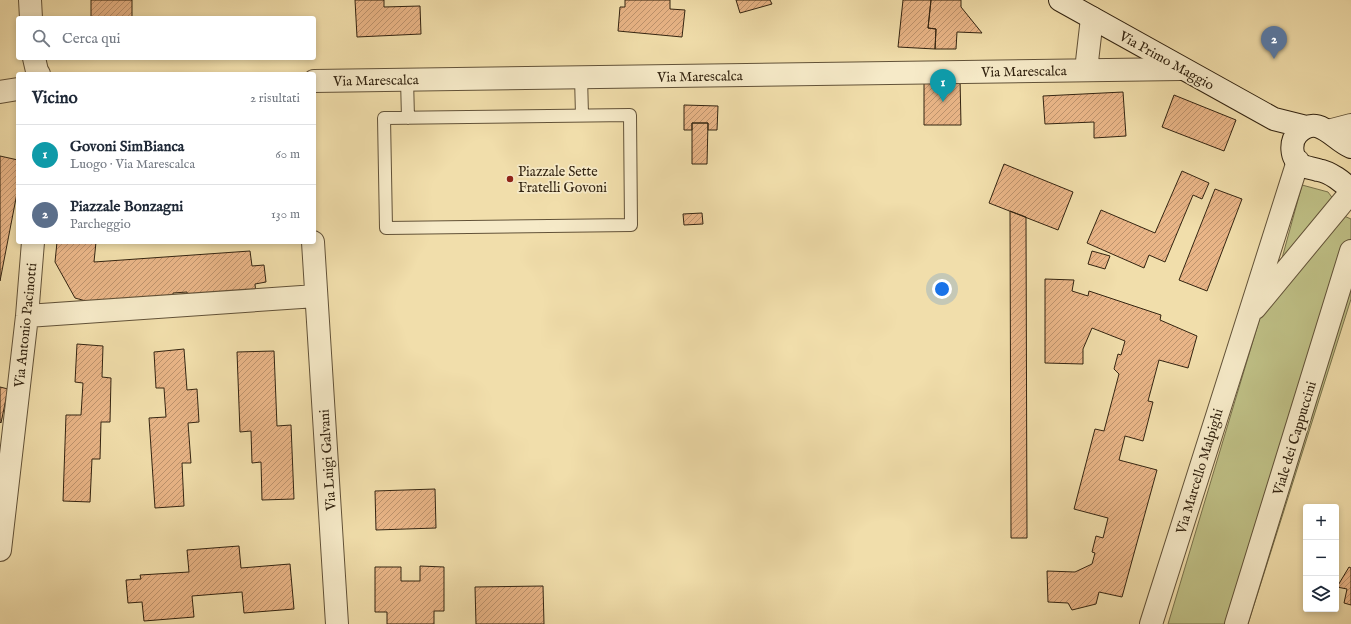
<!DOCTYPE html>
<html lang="it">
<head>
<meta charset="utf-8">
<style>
	body { margin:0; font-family:"IM FELL English",serif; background:#f6f6f7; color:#1f2937 }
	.controls { position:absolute; right:12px; bottom:12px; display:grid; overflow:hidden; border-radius:4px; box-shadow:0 2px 6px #0003 }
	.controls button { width:36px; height:36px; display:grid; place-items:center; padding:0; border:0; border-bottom:1px solid #e0e1e3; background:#fff; color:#1f2937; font:20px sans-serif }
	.you { position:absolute; left:942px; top:289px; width:14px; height:14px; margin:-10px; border:3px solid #fff; border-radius:50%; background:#1a73e8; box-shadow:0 0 0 6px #1a73e833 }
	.badge { display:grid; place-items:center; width:26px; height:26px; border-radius:50%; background:#d93025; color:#fff; font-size:13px; font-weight:700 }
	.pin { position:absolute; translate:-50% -33px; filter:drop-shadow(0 1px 2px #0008) }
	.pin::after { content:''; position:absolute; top:21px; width:14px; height:12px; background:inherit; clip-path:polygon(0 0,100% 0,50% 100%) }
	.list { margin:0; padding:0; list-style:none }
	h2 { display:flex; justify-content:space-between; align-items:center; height:52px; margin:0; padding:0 16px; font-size:17px }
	h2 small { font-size:13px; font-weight:400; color:#747a83 }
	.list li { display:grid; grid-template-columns:26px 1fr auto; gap:12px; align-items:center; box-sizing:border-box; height:60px; padding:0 16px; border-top:1px solid #e0e1e3 }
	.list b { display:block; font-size:15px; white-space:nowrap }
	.list p { margin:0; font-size:13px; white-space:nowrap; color:#747a83 }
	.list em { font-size:13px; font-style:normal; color:#747a83 }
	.icon { flex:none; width:22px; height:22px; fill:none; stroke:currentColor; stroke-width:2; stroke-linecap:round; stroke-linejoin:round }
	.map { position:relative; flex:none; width:1351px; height:624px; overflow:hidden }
	.search { position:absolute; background:#fff; box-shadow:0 2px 6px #0003; left:16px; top:16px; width:300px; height:44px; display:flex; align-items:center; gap:10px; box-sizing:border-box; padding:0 14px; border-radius:4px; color:#747a83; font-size:15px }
	.panel { position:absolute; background:#fff; box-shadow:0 2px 6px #0003; left:16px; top:72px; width:300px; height:172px; border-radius:4px }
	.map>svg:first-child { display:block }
	.grass { fill:#bfc086; stroke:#79724c }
	.building { fill:url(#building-hatch); stroke:#332411 }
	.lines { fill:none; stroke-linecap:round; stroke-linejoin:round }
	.lane-casing { stroke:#625238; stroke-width:14 }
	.street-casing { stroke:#625238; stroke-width:24 }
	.secondary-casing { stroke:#332411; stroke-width:24 }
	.lane { stroke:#f6eac8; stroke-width:12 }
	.street { stroke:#f6eac8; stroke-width:22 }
	.secondary { stroke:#f6eac8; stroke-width:22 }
	.poi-dot { fill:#8f2418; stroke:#f6eac8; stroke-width:1.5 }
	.labels { text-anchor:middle; stroke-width:3.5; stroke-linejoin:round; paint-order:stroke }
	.street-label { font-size:14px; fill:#332411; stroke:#f6eac8 }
	.poi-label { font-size:14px; fill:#332411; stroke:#f6eac8; text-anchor:start }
</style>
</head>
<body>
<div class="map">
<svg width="1351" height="624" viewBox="0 0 1351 624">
	<defs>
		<pattern id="building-hatch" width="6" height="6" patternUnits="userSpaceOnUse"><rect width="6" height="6" fill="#e9b587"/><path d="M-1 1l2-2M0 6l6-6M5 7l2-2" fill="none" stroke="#bd936d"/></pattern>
	</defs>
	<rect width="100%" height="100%" fill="#f1deab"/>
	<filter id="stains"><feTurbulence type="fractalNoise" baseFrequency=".005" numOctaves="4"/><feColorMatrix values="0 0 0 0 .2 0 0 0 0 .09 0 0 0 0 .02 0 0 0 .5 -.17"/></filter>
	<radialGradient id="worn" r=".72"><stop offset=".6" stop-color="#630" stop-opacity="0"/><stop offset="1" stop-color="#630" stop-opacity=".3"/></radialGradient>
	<path class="grass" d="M1302 185 1328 192 1334 200 1278 273Z
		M1344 216 1351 219V299L1248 624H1168L1262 311Z"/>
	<path class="building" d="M91 0H132V18H91Z
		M355 0H384V7L420 6 421 34 357 37Z
		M625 0H670V9L685 10 682 37 618 31 620 7H625Z
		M736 0H770L772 4 740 13Z
		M903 0H931L928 28 936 29 935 49 898 47Z
		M931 0H961V7L982 33 957 32 956 49H935L936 29 928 28Z
		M960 78 961 125H924V79Z
		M1123 92 1126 136 1094 138V122L1045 124 1043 96Z
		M1174 95 1236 120 1224 151 1162 127Z
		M684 105 718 106 717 130H708V123H692V130H684Z
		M692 123H708L707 164H692Z
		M0 156 18 160V188L0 281Z
		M1004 164 1073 192 1058 230 989 203Z
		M1182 171 1209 183 1202 199 1193 195 1165 262 1149 255 1144 268 1087 243 1101 210 1155 233Z
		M1215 189 1242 199 1207 291 1179 280Z
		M1010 211 1026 217 1027 538H1011Z
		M702 213 703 224 684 225 683 214Z
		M57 242H96L94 262 250 251 252 266 264 265 266 282 255 284 256 295 188 301 187 292 173 293V301L104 306 75 298 55 262Z
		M1092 251 1110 256 1105 269 1088 264Z
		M1045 279 1074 280 1072 291 1088 296 1089 291 1161 315 1160 320 1197 336 1188 368 1159 360 1148 401 1153 402 1143 441 1125 436 1119 460 1157 470 1122 597 1099 592 1096 604 1072 610 1068 603 1048 602 1047 571 1075 572 1092 564 1095 553 1092 552 1096 536 1103 538 1108 518 1074 509 1095 429 1104 431 1119 374 1114 369 1118 354 1121 355 1125 341 1092 328 1083 349V364L1045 363Z
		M77 344 103 346 102 377 111 378 110 422H101L100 459H92L90 502 63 501 66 415H81L83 383 75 382Z
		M184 349 187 390 197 389 199 422 188 423 191 463H182L184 506 155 508 149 418 166 417 164 388H156L154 352Z
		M274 351 277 426 291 425 294 499 262 500 261 462 252 463 251 431 240 432 237 352Z
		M0 387 8 389 1 423 0 422Z
		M435 489 436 528 376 530 375 491Z
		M239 546 241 568 290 564 294 609 244 613 242 592 192 596 194 617 144 621 142 602 128 603 126 580 141 579 140 575 189 572 187 550Z
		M420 566 444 567V611H434V624H387V612H375V567H401V581H420Z
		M1349 567 1351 568V605L1344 603 1347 589 1337 587Z
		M543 586 544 624H476L475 587Z"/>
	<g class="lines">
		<g class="lane-casing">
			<path id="lane" d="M581 77 582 115
				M407 79 408 118
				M630 115 631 225 386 228 384 118Z"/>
		</g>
		<g class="street-casing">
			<path id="street" d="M30 0 31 18
				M34 58 37 71 39 74
				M1086 70 1092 18
				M314 81 1181 69
				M0 92 18 89
				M1328 131 1351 125
				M313 242 337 624
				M1255 308 1351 192
				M27 316 316 296
				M0 550 27 316 33 242
				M1151 624 1298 161
				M1236 624 1351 251"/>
		</g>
		<g class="secondary-casing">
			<path id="secondary" d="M1060 0 1274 119 1306 127
				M1351 147C1333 140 1319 113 1298 133 1290 141 1290 158 1301 165 1306 168 1313 168 1318 170 1330 172 1344 182 1351 191"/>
		</g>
		<use href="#lane" class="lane"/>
		<use href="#street" class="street"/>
		<use href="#secondary" class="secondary"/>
	</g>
	<circle class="poi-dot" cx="510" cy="179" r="4"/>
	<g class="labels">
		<g class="street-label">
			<text transform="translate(1167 60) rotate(29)" y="5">Via Primo Maggio</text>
			<text transform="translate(1024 71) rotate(-1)" y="5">Via Marescalca</text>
			<text transform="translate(700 76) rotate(-1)" y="5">Via Marescalca</text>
			<text transform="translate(376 80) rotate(-1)" y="5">Via Marescalca</text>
			<text transform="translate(25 325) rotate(-84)" y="5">Via Antonio Pacinotti</text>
			<text transform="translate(1294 438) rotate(-73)" y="5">Viale dei Cappuccini</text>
			<text transform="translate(327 460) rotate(-94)" y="5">Via Luigi Galvani</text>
			<text transform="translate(1199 471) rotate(-73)" y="5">Via Marcello Malpighi</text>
		</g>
		<g class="poi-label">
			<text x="518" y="176">Piazzale Sette<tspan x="518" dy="16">Fratelli Govoni</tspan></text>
		</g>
	</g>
	<rect width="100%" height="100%" filter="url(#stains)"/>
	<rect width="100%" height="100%" fill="url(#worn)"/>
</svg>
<div class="controls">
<button>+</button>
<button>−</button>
<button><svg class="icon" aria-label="layers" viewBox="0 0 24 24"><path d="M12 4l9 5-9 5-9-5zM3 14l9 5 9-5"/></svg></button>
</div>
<div class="you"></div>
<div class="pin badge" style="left:943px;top:102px;background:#0f9aa8">1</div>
<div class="pin badge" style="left:1274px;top:59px;background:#5c6f8a">2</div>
<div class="search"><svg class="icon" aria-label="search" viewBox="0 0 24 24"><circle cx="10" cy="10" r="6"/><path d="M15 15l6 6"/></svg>Cerca qui</div>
<section class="panel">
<h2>Vicino<small>2 risultati</small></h2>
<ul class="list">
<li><span class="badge" style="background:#0f9aa8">1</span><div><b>Govoni SimBianca</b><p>Luogo · Via Marescalca</p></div><em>60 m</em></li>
<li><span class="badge" style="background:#5c6f8a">2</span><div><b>Piazzale Bonzagni</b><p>Parcheggio</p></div><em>130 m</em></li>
</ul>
</section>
</div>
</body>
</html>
